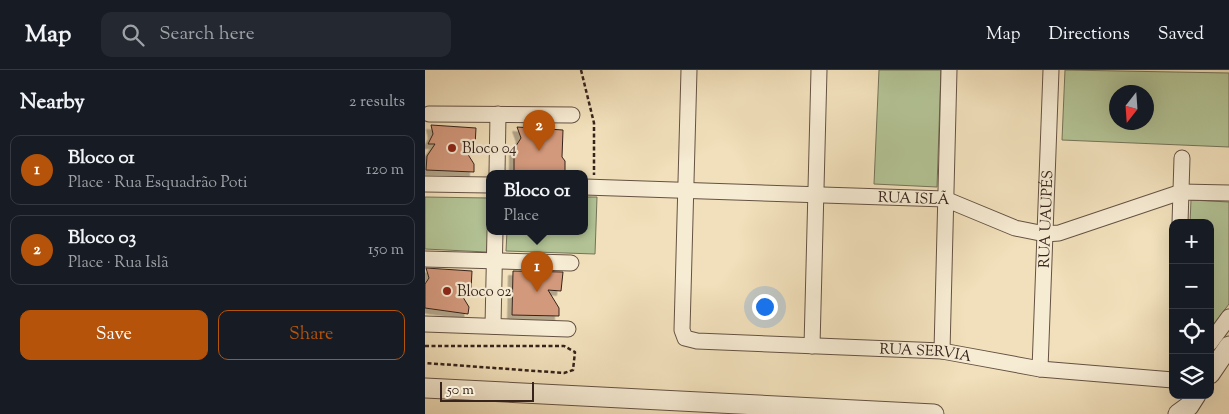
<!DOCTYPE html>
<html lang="en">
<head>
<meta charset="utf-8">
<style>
	body { margin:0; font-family:"Sorts Mill Goudy",serif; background:#242831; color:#f1f3f6 }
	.controls { position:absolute; right:15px; bottom:15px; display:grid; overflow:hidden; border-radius:10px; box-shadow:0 5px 20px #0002 }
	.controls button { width:45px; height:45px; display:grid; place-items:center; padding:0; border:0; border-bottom:1px solid #363941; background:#171b24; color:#f1f3f6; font:25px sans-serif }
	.compass { position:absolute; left:684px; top:15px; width:45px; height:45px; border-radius:50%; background:#171b24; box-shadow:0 5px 20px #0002; rotate:197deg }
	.scale { position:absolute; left:15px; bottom:12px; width:94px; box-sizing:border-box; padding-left:5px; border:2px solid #36231b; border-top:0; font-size:14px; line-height:18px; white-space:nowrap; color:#36231b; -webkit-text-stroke:4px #f6ebd3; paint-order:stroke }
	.you { position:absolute; left:339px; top:236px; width:18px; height:18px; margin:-12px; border:4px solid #fff; border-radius:50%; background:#1a73e8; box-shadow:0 0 0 8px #1a73e833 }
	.badge { display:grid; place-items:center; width:32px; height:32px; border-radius:50%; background:#b45309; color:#fff; font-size:16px; font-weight:700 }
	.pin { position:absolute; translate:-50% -41px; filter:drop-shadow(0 1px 2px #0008) }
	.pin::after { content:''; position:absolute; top:26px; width:18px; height:15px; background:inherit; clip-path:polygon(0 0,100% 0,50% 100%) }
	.popup { position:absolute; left:61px; top:100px; width:102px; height:65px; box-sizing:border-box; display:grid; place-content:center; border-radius:10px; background:#171b24; filter:drop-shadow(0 1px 4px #0005); font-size:16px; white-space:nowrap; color:#9ea1a6 }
	.popup b { font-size:19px; color:#f1f3f6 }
	.popup::after { content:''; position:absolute; left:50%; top:100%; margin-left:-10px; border:10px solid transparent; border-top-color:#171b24 }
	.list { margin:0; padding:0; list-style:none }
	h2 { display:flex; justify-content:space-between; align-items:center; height:65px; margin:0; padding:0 20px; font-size:21px }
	h2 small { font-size:16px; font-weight:400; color:#9ea1a6 }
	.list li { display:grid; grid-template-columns:32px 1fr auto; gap:15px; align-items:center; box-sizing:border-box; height:70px; margin:0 10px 10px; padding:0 10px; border:1px solid #363941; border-radius:10px }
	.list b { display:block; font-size:19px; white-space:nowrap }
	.list p { margin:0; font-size:16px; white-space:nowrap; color:#9ea1a6 }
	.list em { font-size:16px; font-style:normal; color:#9ea1a6 }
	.actions { display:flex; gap:10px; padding:15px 20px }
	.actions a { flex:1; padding:11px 0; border:1px solid #b45309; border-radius:10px; text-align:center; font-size:18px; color:#b45309 }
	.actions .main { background:#b45309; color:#fff }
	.icon { flex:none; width:28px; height:28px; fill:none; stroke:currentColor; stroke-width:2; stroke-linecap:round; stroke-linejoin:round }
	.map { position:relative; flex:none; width:804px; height:344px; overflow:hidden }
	header { display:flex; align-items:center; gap:30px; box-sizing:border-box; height:70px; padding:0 25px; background:#171b24; border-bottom:1px solid #363941 }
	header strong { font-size:24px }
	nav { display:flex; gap:28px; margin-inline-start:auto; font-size:18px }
	.search { width:350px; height:45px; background:#242831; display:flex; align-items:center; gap:12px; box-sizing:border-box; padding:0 18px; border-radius:10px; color:#9ea1a6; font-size:19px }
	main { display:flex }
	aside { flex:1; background:#171b24 }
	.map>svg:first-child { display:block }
	.green { fill:#b3c395; stroke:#747358; fill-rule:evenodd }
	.building { fill:#d3997c; stroke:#36231b; filter:url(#shadow) }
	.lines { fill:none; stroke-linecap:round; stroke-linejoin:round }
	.minor-casing { stroke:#655243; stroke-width:17 }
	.tertiary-casing { stroke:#655243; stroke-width:21 }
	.path { stroke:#36231b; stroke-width:2.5; stroke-dasharray:4 2.5; stroke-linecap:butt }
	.minor { stroke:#f6ebd3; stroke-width:15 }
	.tertiary { stroke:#f6ebd3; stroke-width:19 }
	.poi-dot { fill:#8f2418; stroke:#f6ebd3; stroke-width:2 }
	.labels { text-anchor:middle; stroke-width:4.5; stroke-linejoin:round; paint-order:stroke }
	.poi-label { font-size:15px; fill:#36231b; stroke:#f6ebd3; text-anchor:start }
	.street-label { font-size:15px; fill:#36231b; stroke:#f6ebd3 }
</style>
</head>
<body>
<header>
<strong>Map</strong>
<div class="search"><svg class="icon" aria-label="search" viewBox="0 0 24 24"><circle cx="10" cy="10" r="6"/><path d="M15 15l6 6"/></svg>Search here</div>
<nav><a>Map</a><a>Directions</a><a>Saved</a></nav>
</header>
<main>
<aside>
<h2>Nearby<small>2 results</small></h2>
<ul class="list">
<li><span class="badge">1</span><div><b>Bloco 01</b><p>Place · Rua Esquadrão Poti</p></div><em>120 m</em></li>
<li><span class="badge">2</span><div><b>Bloco 03</b><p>Place · Rua Islã</p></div><em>150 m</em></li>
</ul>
<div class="actions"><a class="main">Save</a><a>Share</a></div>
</aside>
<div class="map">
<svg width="804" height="344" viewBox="0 0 804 344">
	<defs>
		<filter id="shadow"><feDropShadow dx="-4.5" dy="4.5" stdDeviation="0" flood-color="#0004"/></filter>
	</defs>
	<rect width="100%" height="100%" fill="#f1e0bb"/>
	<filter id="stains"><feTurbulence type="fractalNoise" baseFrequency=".004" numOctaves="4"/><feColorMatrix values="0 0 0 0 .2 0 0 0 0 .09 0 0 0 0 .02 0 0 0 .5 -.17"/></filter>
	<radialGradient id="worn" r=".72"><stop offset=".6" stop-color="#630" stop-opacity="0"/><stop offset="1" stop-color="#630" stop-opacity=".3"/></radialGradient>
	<path class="green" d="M454 0H516L512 117 449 114Z
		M640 0 804 3V77L637 70ZM722 22V52H692V22Z
		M0 127 64 128 62 182 0 179Z
		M160 127H172L170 184 81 181 82 161H160Z
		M766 130 804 132V234L785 259V153H765Z"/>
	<path class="building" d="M6 55 51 58 50 76 37 75 49 94V102L1 100 2 86 10 74H3L8 64Z
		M92 57 138 60 137 87 140 91V103L89 101V79L96 68Z
		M1 198 47 201 46 220 33 219 44 237 43 244 0 238V214L4 208Z
		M88 201 138 202 136 221 123 220 134 238V246L87 245Z"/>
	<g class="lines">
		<g class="minor-casing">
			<g id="minor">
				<path id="s1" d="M264 0 257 260 260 268 272 271 517 281 615 299 748 310"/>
				<path d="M4 44 147 45"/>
				<path d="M72 103 73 44"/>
				<path d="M0 114 64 115"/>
				<path id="s2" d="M160 117 520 129 590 158 620 164 634 163 756 122 804 123"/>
				<path d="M755 153 757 88"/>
				<path d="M0 189 146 193"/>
				<path d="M0 254 143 259"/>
				<path d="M68 256 70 161"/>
				<path d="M785 273 804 247"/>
				<path d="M387 276 394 0"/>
				<path d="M517 281 524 0"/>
				<path id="s3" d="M615 299 626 0"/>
			</g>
		</g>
		<g class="tertiary-casing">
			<path id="tertiary" d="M785 304 804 276
				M0 318 509 344
				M753 344 764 336 771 325"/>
		</g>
		<path class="path" d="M156 0 169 53V105
			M0 276H139L150 282 148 300 139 303 0 293"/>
		<use href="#minor" class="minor"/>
		<use href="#tertiary" class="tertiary"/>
	</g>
	<g class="poi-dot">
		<circle cx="27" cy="78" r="5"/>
		<circle cx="22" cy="221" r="5"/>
	</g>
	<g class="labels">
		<g class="poi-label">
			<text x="37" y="83">Bloco 04</text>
			<text x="32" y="226">Bloco 02</text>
		</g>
		<g class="street-label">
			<text dy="5" stroke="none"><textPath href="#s2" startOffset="329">RUA ISLÃ</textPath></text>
			<text dy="5" stroke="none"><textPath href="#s3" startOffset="150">RUA UAUPÉS</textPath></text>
			<text dy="5" stroke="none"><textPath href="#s1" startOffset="510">RUA SERVIA</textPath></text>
		</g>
	</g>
	<rect width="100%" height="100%" filter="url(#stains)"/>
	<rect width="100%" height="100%" fill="url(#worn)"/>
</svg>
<div class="controls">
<button>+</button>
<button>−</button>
<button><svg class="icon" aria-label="locate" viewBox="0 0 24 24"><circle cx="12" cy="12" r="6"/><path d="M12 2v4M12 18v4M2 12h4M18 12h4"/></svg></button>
<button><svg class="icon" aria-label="layers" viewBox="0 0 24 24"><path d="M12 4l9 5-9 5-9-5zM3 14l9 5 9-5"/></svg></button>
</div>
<svg class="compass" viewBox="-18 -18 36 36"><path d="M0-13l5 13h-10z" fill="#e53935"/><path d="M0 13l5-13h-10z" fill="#9ea1a6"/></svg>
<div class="scale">50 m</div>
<div class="you"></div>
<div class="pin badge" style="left:112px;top:222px">1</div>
<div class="popup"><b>Bloco 01</b>Place</div>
<div class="pin badge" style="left:114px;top:81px">2</div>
</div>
</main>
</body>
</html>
